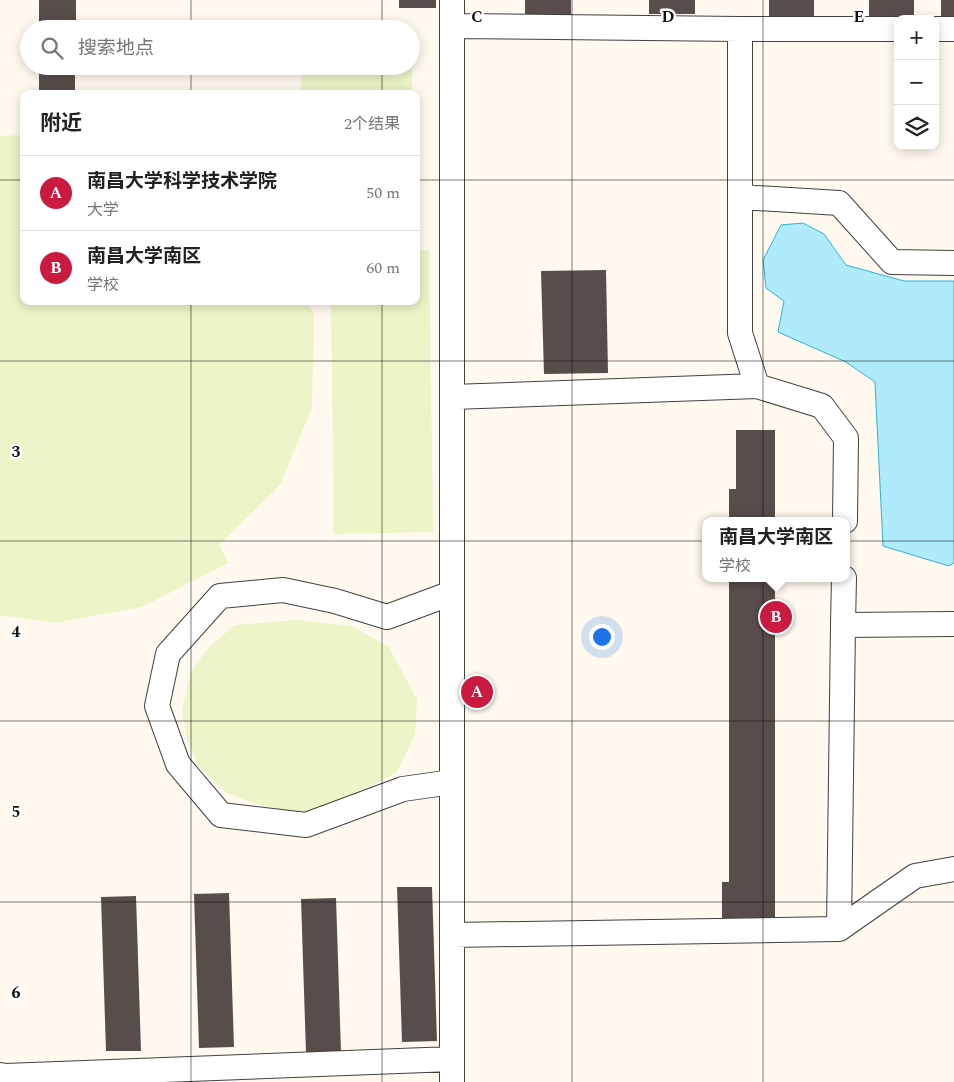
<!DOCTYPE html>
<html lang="zh">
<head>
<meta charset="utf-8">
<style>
	body { margin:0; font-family:Spectral,"Noto Sans SC",serif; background:#f2f2f2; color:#222 }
	.controls { position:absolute; right:15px; top:15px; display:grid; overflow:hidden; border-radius:10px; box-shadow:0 2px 12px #0003 }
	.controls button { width:45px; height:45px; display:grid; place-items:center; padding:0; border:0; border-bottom:1px solid #e0e0e0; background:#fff; color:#222; font:25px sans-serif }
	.you { position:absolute; left:601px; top:636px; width:18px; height:18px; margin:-12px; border:4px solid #fff; border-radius:50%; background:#1a73e8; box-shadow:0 0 0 8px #1a73e833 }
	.badge { display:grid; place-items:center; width:32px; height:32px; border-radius:50%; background:#ca1a3f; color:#fff; font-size:16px; font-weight:700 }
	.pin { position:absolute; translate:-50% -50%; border:2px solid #fff; box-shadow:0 1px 5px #0006 }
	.popup { position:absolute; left:702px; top:517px; width:148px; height:65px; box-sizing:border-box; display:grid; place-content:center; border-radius:10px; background:#fff; filter:drop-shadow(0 1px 4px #0005); font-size:16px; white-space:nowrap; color:#767676 }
	.popup b { font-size:19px; color:#222 }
	.popup::after { content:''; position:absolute; left:50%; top:100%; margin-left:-10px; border:10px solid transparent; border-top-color:#fff }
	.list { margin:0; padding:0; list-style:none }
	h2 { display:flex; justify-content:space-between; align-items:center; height:65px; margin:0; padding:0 20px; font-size:21px }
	h2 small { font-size:16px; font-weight:400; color:#767676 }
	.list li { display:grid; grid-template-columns:32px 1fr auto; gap:15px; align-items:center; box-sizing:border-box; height:75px; padding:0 20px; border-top:1px solid #e0e0e0 }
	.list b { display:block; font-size:19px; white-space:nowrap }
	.list p { margin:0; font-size:16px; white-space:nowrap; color:#767676 }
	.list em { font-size:16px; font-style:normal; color:#767676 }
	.icon { flex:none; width:28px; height:28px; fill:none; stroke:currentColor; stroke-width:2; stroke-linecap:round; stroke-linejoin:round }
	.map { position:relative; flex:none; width:954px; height:1082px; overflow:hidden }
	.search { position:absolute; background:#fff; box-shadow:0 2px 12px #0003; left:20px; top:20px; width:400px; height:55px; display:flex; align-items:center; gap:12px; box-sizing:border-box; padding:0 18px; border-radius:28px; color:#767676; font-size:19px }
	.panel { position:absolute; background:#fff; box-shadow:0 2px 12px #0003; left:20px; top:90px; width:400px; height:215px; border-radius:10px }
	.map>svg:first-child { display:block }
	.pitch { fill:#ecf4c8 }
	.water { fill:#afebfb; stroke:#30b1d8 }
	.building { fill:#584d4a }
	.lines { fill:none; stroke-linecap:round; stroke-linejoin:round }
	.minor-casing { stroke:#414141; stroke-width:26 }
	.minor { stroke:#fff; stroke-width:24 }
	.grid { fill:none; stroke:#0e0e0e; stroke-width:1; stroke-opacity:0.55 }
	.grid-label { font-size:16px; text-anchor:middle; font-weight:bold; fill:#0e0e0e; stroke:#fff; stroke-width:5; stroke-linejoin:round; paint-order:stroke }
</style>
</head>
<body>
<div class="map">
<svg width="954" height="1082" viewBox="0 0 954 1082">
	<rect width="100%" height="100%" fill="#fff9f0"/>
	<path class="pitch" d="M411 50H412V94H301V66H411Z
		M24 135V301H306L314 314 312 408 280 485 219 545 228 563 142 607 54 623 0 615V136Z
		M429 250 433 532 334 534 331 301H416V251Z
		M296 620 352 626 389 647 417 700 415 735 396 773 322 810 288 813 251 802 227 793 199 767 187 739 182 711 191 671 209 647 235 625Z"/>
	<path class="water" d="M803 223 824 234 846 265 904 281H954V563L949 566 883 546 875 382 846 362 778 332 784 301 766 288 763 260 781 225Z"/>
	<path class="building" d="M39 0H76V29H39Z
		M399 0H436V8H399Z
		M525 0H571V16H525Z
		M649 0H695V14H649Z
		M769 0H814V23H769Z
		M869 0H914V19H898L869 21Z
		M941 0H954V18H941Z
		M39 66H75V94H39Z
		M606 270 608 373 544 374 541 271Z
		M736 430H775V521H729V489H736Z
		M729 578H775V919L722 918V882H729Z
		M397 887H432L437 1041 402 1042Z
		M229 893 234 1047 199 1048 194 894Z
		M136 896 141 1051H106L101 897Z
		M336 898 341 1052 306 1053 301 899Z"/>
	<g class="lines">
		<g class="minor-casing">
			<path id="minor" d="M452 26 740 29V333L757 386
				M740 29H898
				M935 29H954
				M740 197 839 203 892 262 954 263
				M452 397 757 386 822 406 846 438 845 521
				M452 593 387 617 335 601 283 590 220 596 168 654 157 706 178 764 221 815 306 825 403 789 452 782
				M843 625 844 578
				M839 929 915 876 954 869
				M452 935 839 929 843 625 954 624
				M0 1075 5 1076 452 1059
				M452 1082V0"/>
		</g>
		<use href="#minor" class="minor"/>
	</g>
	<path class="grid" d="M191 0V29M382 0V29M572 0V1082M763 0V1082M191 66V94M382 66V94M0 180H24M416 180H954M191 301V1082M382 301V1082M0 361H954M0 541H954M0 721H954M0 902H954"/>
	<g class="grid-label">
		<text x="477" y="22">C</text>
		<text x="668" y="22">D</text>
		<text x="859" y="22">E</text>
		<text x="16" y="457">3</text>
		<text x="16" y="637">4</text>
		<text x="16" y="817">5</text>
		<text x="16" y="998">6</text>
	</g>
</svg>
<div class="controls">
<button>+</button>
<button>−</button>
<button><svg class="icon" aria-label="layers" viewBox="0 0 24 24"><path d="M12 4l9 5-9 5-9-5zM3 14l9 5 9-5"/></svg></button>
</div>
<div class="you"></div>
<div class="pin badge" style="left:477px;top:692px">A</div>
<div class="pin badge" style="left:776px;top:617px">B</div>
<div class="popup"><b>南昌大学南区</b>学校</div>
<div class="search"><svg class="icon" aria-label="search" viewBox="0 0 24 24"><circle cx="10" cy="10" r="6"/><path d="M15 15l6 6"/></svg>搜索地点</div>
<section class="panel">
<h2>附近<small>2个结果</small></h2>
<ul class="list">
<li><span class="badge">A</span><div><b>南昌大学科学技术学院</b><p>大学</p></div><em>50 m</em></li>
<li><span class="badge">B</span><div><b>南昌大学南区</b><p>学校</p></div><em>60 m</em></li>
</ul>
</section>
</div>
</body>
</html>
